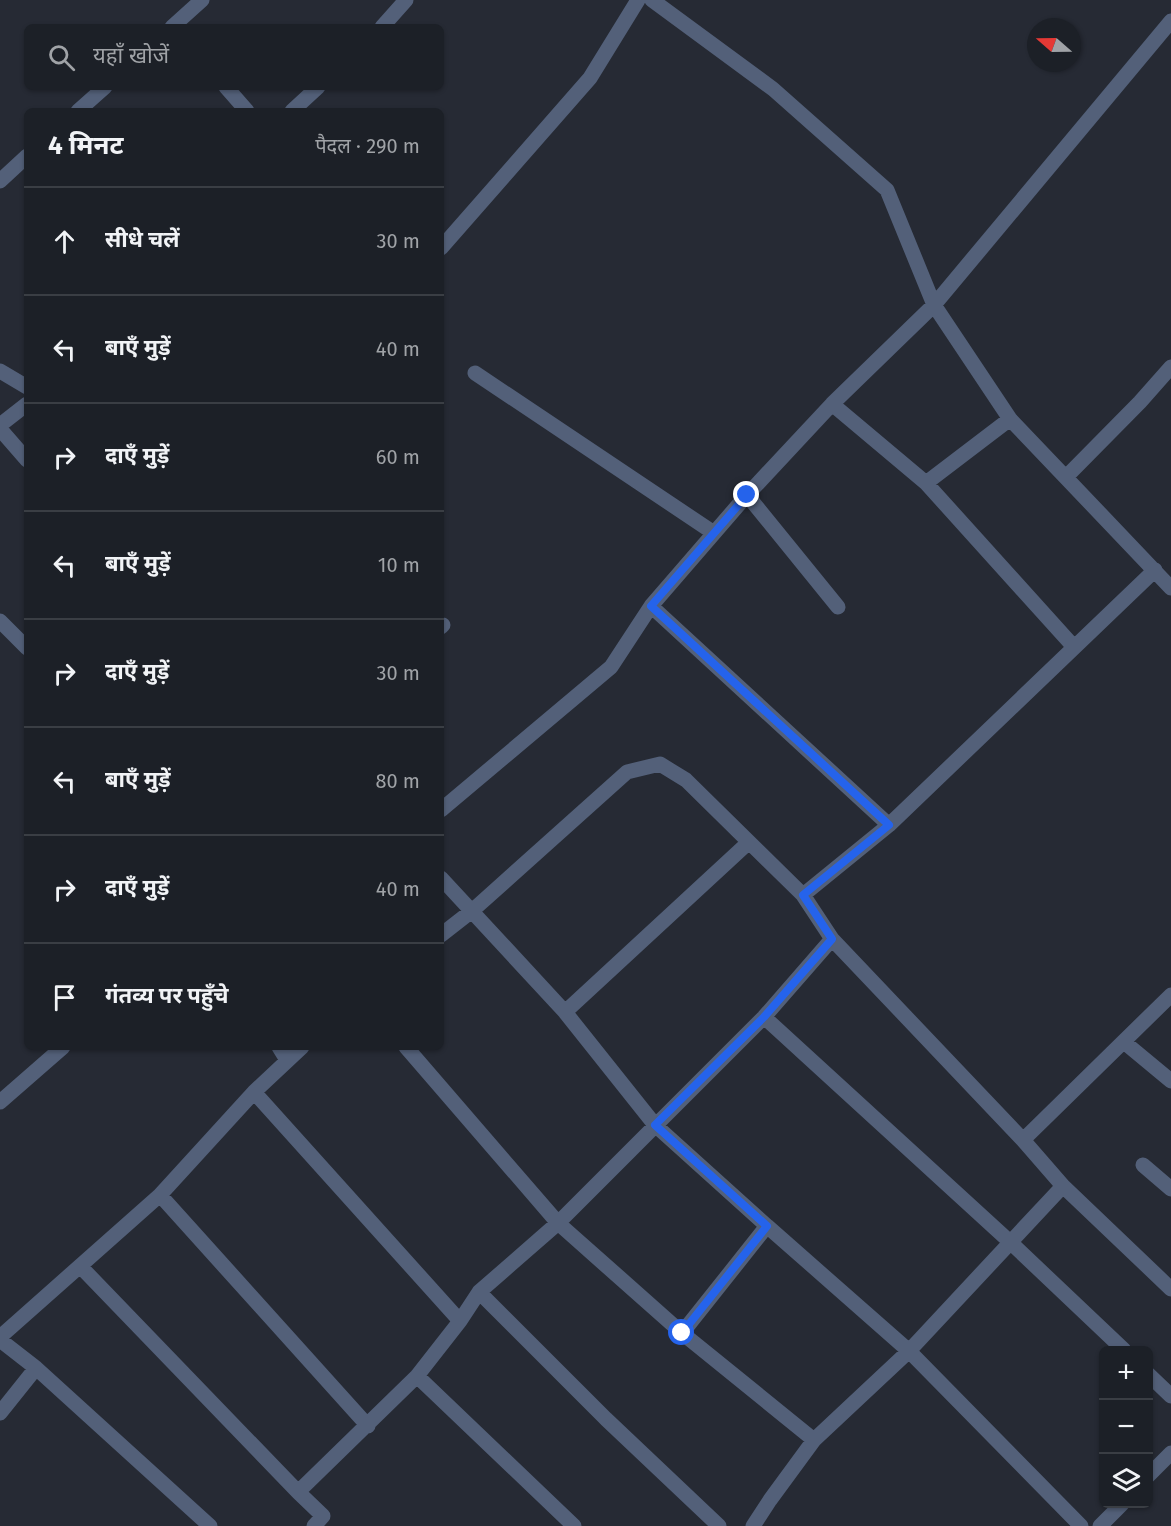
<!DOCTYPE html>
<html lang="hi">
<head>
<meta charset="utf-8">
<style>
	body { margin:0; font-family:"Fira Sans","Noto Sans Devanagari",sans-serif; background:#292d33; color:#f1f3f6 }
	.controls { position:absolute; right:18px; bottom:18px; display:grid; overflow:hidden; border-radius:9px; box-shadow:0 2px 4px #0004 }
	.controls button { width:54px; height:54px; display:grid; place-items:center; padding:0; border:0; border-bottom:2px solid #3a3e44; background:#1c2027; color:#f1f3f6; font:30px sans-serif }
	.compass { position:absolute; left:1027px; top:18px; width:54px; height:54px; border-radius:50%; background:#1c2027; box-shadow:0 2px 4px #0004; rotate:290deg }
	.stop { position:absolute; width:18px; height:18px; margin:-14px; border:4px solid #2563eb; border-radius:50%; background:#fff }
	.stop.end { background:#2563eb; border-color:#fff; box-shadow:0 2px 6px #0008 }
	.list { margin:0; padding:0; list-style:none }
	h2 { display:flex; justify-content:space-between; align-items:center; height:78px; margin:0; padding:0 24px; font-size:26px }
	h2 small { font-size:20px; font-weight:400; color:#a0a3a7 }
	.list li { display:grid; grid-template-columns:39px 1fr auto; gap:18px; align-items:center; box-sizing:border-box; height:108px; padding:0 24px; border-top:2px solid #3a3e44 }
	.list b { display:block; font-size:22px; white-space:nowrap }
	.list em { font-size:20px; font-style:normal; color:#a0a3a7 }
	.icon { flex:none; width:33px; height:33px; fill:none; stroke:currentColor; stroke-width:2; stroke-linecap:round; stroke-linejoin:round }
	.map { position:relative; flex:none; width:1171px; height:1526px; overflow:hidden }
	.search { position:absolute; background:#1c2027; box-shadow:0 2px 4px #0004; left:24px; top:24px; width:420px; height:66px; display:flex; align-items:center; gap:15px; box-sizing:border-box; padding:0 21px; border-radius:9px; color:#a0a3a7; font-size:22px }
	.panel { position:absolute; background:#1c2027; box-shadow:0 2px 4px #0004; left:24px; top:108px; width:420px; height:942px; border-radius:9px }
	.map>svg:first-child { display:block }
	.lines { fill:none; stroke-linecap:round; stroke-linejoin:round }
	.minor { stroke:#536079; stroke-width:15 }
	.route { stroke:#2563eb; stroke-width:8 }
</style>
</head>
<body>
<div class="map">
<svg width="1171" height="1526" viewBox="0 0 1171 1526">
	<rect width="100%" height="100%" fill="#262a34"/>
	<g class="lines">
		<path class="minor" d="M652 0 773 89 887 190 934 305 1010 419
			M172 27 202 0
			M382 27 406 0
			M226 87 247 111
			M78 111 105 87
			M292 111 318 87
			M0 181 27 156
			M441 248 590 78 638 0
			M0 371 27 387
			M475 373 714 533
			M832 404 934 305 1171 21
			M0 425 27 404
			M0 429 27 460
			M1066 477 1140 402 1171 367
			M926 483 1074 647
			M747 495 838 607
			M651 606 889 825
			M0 621 27 648
			M441 627 443 625
			M441 810 611 667 651 606 747 495 832 404 926 483 1010 419 1171 588
			M749 842 565 1012 655 1125 767 1226
			M441 878 565 1012
			M803 895 889 825 1155 570
			M441 935 473 910 627 772 660 764 686 780 803 895 832 939 1023 1140
			M764 1017 1009 1241 1124 1350
			M1124 1042 1171 1081
			M279 1047 287 1060
			M406 1047 558 1223 682 1333 814 1440
			M254 1092 460 1321
			M0 1102 63 1047
			M1143 1165 1171 1189
			M1063 1186 1171 1289
			M160 1195 368 1426
			M80 1266 298 1492
			M479 1292 606 1419 719 1526
			M682 1333 767 1226 909 1351 1081 1526
			M0 1337 160 1195 254 1092 302 1047
			M0 1340 36 1368 210 1526
			M1148 1374 1171 1396
			M417 1376 574 1526
			M0 1413 36 1368
			M1148 1476 1171 1453
			M314 1526 323 1516 298 1492 417 1376 460 1321 479 1292 558 1223 764 1017 832 939
			M753 1526 770 1500 814 1440 909 1351 1063 1186 1023 1140 1171 995
			M1100 1526 1122 1504"/>
	</g>
	<g class="lines">
		<path class="route" d="M682 1333 767 1226 655 1125 764 1017 832 939 803 895 889 825 651 606 747 495"/>
	</g>
</svg>
<div class="controls">
<button>+</button>
<button>−</button>
<button><svg class="icon" aria-label="layers" viewBox="0 0 24 24"><path d="M12 4l9 5-9 5-9-5zM3 14l9 5 9-5"/></svg></button>
</div>
<svg class="compass" viewBox="-18 -18 36 36"><path d="M0-13l5 13h-10z" fill="#e53935"/><path d="M0 13l5-13h-10z" fill="#a0a3a7"/></svg>
<div class="stop" style="left:682px;top:1333px"></div>
<div class="stop end" style="left:747px;top:495px"></div>
<div class="search"><svg class="icon" aria-label="search" viewBox="0 0 24 24"><circle cx="10" cy="10" r="6"/><path d="M15 15l6 6"/></svg>यहाँ खोजें</div>
<section class="panel">
<h2>4 मिनट<small>पैदल · 290 m</small></h2>
<ul class="list">
<li><svg class="icon" aria-label="ahead" viewBox="0 0 24 24"><path d="M12 20V5M6 11l6-6 6 6"/></svg><div><b>सीधे चलें</b></div><em>30 m</em></li>
<li><svg class="icon" aria-label="left" viewBox="0 0 24 24"><path d="M17 20v-9H6M10 6l-5 5 5 5"/></svg><div><b>बाएँ मुड़ें</b></div><em>40 m</em></li>
<li><svg class="icon" aria-label="right" viewBox="0 0 24 24"><path d="M7 20v-9h11M14 6l5 5-5 5"/></svg><div><b>दाएँ मुड़ें</b></div><em>60 m</em></li>
<li><svg class="icon" aria-label="left" viewBox="0 0 24 24"><path d="M17 20v-9H6M10 6l-5 5 5 5"/></svg><div><b>बाएँ मुड़ें</b></div><em>10 m</em></li>
<li><svg class="icon" aria-label="right" viewBox="0 0 24 24"><path d="M7 20v-9h11M14 6l5 5-5 5"/></svg><div><b>दाएँ मुड़ें</b></div><em>30 m</em></li>
<li><svg class="icon" aria-label="left" viewBox="0 0 24 24"><path d="M17 20v-9H6M10 6l-5 5 5 5"/></svg><div><b>बाएँ मुड़ें</b></div><em>80 m</em></li>
<li><svg class="icon" aria-label="right" viewBox="0 0 24 24"><path d="M7 20v-9h11M14 6l5 5-5 5"/></svg><div><b>दाएँ मुड़ें</b></div><em>40 m</em></li>
<li><svg class="icon" aria-label="arrive" viewBox="0 0 24 24"><path d="M6 21V4h12l-3 4 3 4H6"/></svg><div><b>गंतव्य पर पहुँचे</b></div></li>
</ul>
</section>
</div>
</body>
</html>
